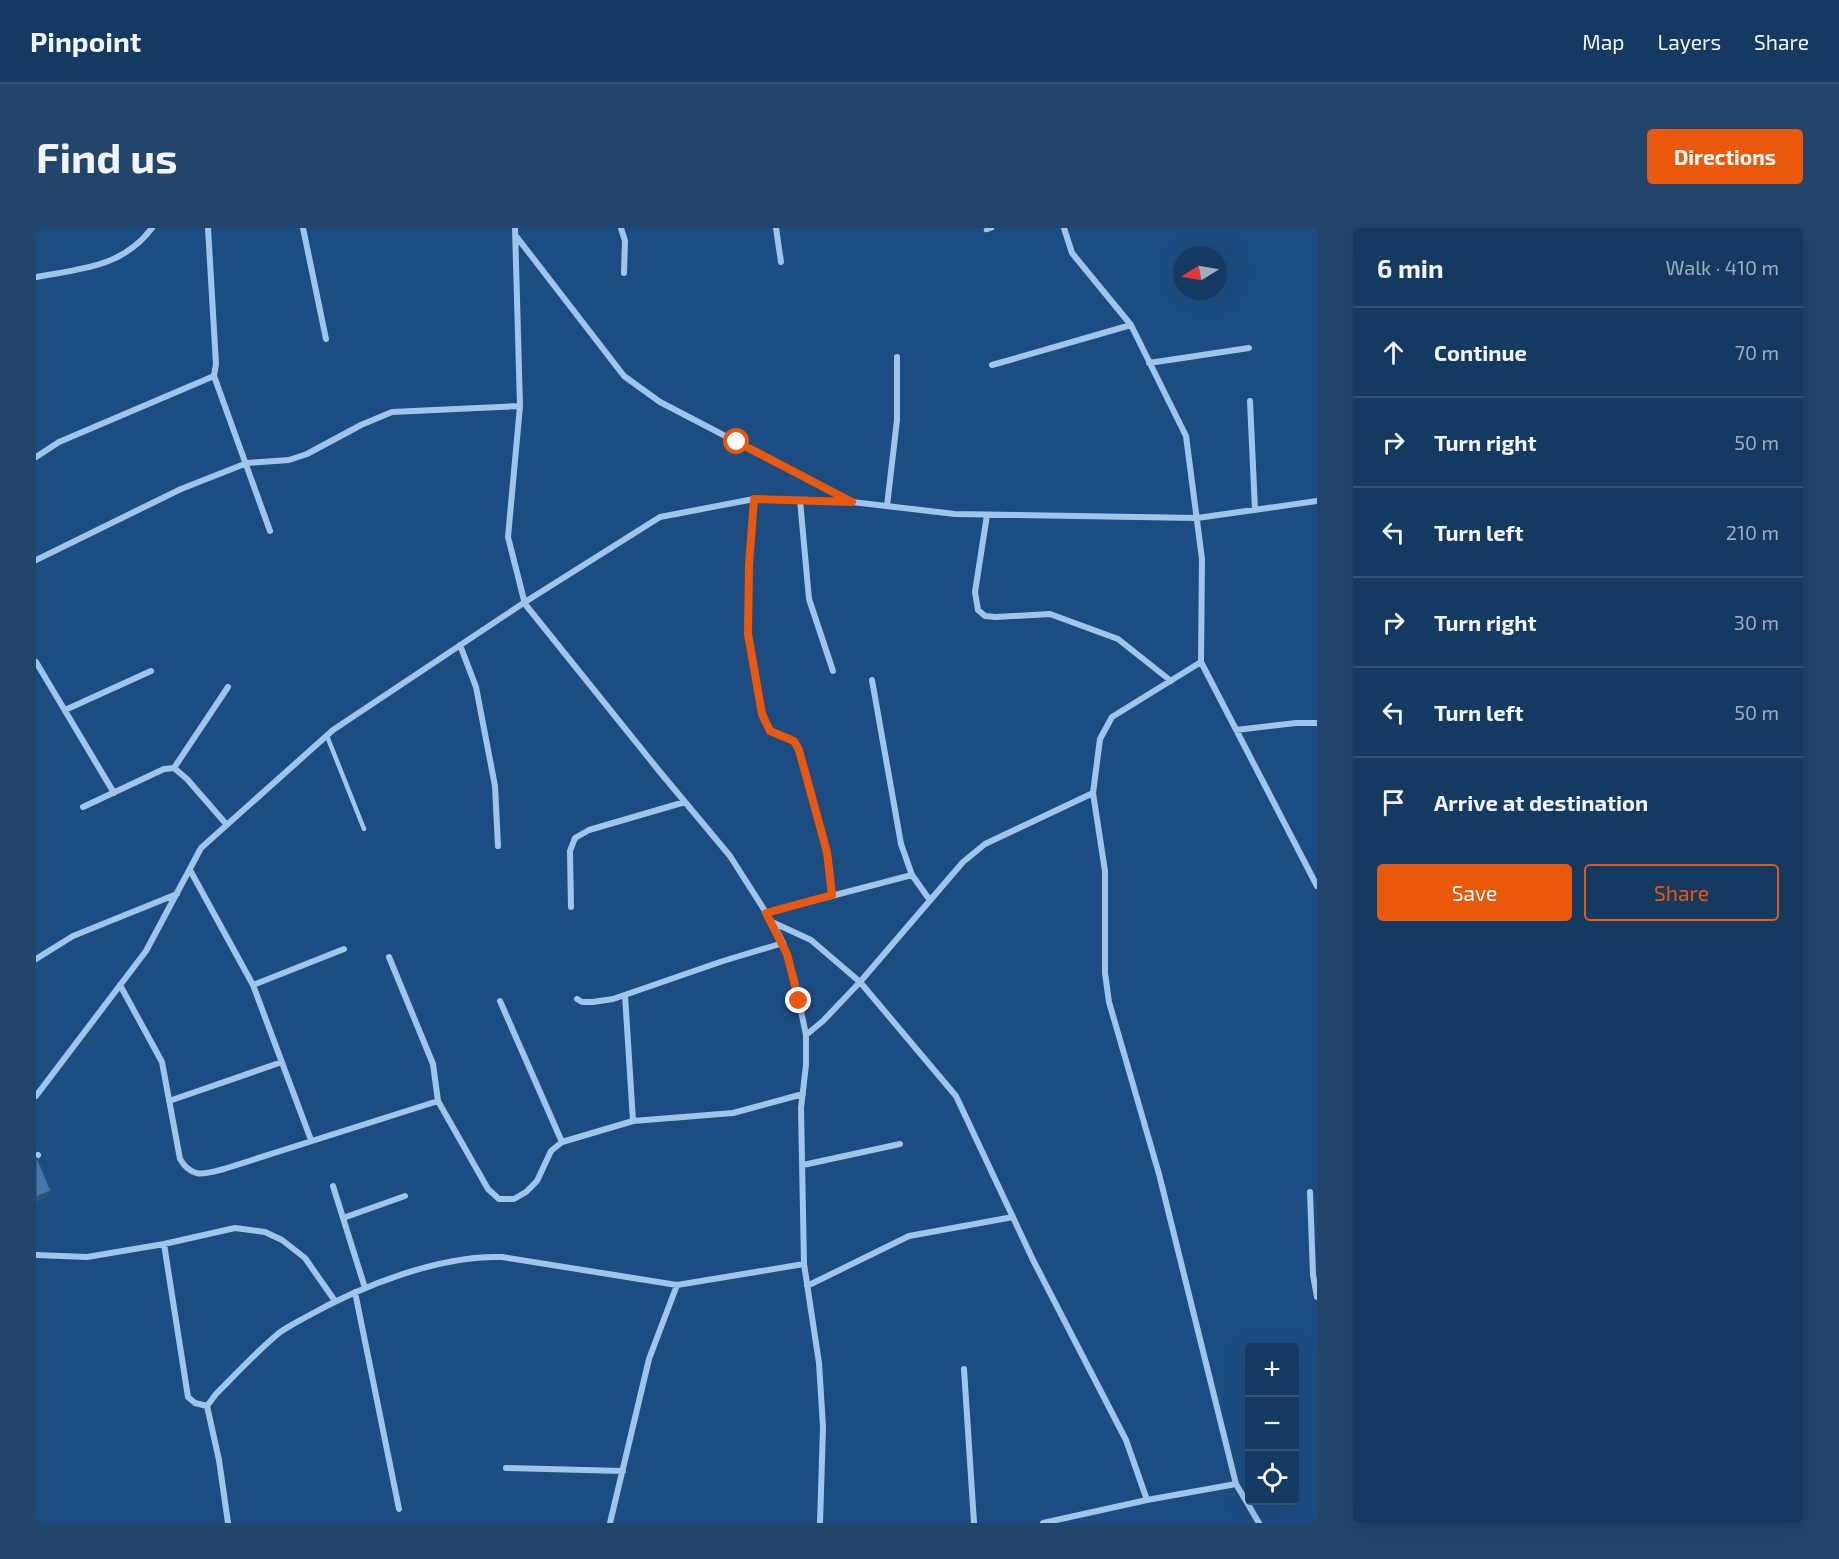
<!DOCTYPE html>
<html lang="en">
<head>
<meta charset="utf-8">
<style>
	body { margin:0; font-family:"Exo 2",sans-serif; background:#22456b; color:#f1f3f6 }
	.controls { position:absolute; right:18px; bottom:18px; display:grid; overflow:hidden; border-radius:6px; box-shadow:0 6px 24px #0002 }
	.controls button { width:54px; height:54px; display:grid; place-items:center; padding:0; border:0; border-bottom:2px solid #345477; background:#153a62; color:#f1f3f6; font:30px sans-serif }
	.compass { position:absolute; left:1137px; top:18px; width:54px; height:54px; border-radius:50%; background:#153a62; box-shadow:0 6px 24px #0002; rotate:259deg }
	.stop { position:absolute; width:18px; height:18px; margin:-14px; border:4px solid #ea580c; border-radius:50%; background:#fff }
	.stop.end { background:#ea580c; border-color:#fff; box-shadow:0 2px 6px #0008 }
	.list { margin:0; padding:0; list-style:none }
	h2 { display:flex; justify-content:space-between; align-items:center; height:78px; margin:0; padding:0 24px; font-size:26px }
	h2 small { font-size:20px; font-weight:400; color:#9dadbe }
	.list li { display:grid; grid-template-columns:39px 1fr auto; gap:18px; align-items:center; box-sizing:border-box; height:90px; padding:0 24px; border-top:2px solid #345477 }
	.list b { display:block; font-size:22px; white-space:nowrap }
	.list em { font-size:20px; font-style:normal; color:#9dadbe }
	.actions { display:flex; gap:12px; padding:18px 24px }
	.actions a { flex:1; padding:14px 0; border:2px solid #ea580c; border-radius:6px; text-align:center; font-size:21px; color:#ea580c }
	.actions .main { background:#ea580c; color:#fff }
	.icon { flex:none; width:33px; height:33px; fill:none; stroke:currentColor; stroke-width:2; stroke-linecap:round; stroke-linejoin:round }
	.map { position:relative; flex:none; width:1281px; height:1295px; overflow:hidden; border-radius:6px }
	header { display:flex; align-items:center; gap:36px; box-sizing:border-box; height:84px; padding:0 30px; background:#153a62; border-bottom:2px solid #345477 }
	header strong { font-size:28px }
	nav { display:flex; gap:33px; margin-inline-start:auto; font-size:21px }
	.intro { display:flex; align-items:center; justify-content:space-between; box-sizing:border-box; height:144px; padding:0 36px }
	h1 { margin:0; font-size:42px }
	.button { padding:15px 27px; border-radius:6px; background:#ea580c; color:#fff; font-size:21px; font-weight:700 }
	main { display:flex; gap:36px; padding:0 36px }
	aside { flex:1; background:#153a62; border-radius:6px; box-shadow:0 6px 24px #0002 }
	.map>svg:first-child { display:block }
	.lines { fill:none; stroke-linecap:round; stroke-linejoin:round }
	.lane { stroke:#a1c5ea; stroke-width:4.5 }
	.street { stroke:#a1c5ea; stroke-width:6 }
	.shaded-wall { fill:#305378 }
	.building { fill:#4477ab; stroke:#305378; stroke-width:1.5 }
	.route { stroke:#ea580c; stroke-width:8 }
</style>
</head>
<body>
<header>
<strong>Pinpoint</strong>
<nav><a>Map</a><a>Layers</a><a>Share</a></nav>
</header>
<div class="intro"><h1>Find us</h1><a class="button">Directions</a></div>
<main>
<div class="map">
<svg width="1281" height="1295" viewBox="0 0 1281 1295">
	<rect width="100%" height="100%" fill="#1c4d82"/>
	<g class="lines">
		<path class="lane" d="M950 2 956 0
			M291 508 328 601"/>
		<path class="street" d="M172 0 180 136 178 148 234 303
			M267 0 290 111
			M479 0 484 178 472 309 489 376 624 544 694 628 736 694 747 715 759 754 770 807V837L765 880 768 1036 783 1135 787 1199 784 1295
			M585 0 589 13 588 45
			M740 0 745 34
			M1028 0 1036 25 1095 97 1150 208 1166 331 1165 434 1281 658
			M480 8 588 148 624 174 812 272
			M0 49C45 41 87 39 116 0
			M1113 135 1213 120
			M956 137 1095 97
			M1214 173 1219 282
			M0 229 23 214 178 148
			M718 271 713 337 712 406 726 486 734 503 758 513 763 522 791 624 796 667
			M764 272 773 371 797 443
			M851 278 861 192V129
			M951 287 939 364 942 382 949 388 960 389 1014 386 1082 411 1135 453
			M0 332 145 261 211 235 253 232 271 226 325 197 356 184 484 178
			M424 417 440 459 459 558 462 618
			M0 434 78 565
			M1165 434 1076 489 1064 511 1057 565 1069 643V745L1073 774 1123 946 1200 1256 1223 1295
			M836 452 865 616 876 647 893 671
			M29 482 115 443
			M1200 502 1260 495H1281
			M138 540 192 459
			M47 579 128 541 138 540 151 551 191 597
			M154 642 217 757 275 912
			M535 679 534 623 539 610 553 602 649 574
			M730 685 876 647
			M736 694 775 712 824 754 920 868 997 1032 1090 1212 1111 1272
			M353 729 397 836 402 873 452 961 463 971H478L490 964 501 953 515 923 526 914 597 893 697 885 767 866
			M0 731 37 708 141 666
			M84 757 126 834 144 931C156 951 168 946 188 941L402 873
			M217 757 308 721
			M589 767 597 893
			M541 771 546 774H557L577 771 687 733 747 715
			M464 773 526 914
			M770 807 787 793 824 754 927 634 949 616 1057 565
			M0 868 110 723 165 620 297 502 489 374 624 289 718 271 816 274 919 286 1161 290 1281 273
			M133 873 246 834
			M0 929 2 927
			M767 937 864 916
			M297 958 329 1060
			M1274 964 1277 1047 1281 1069
			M307 990 369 968
			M128 1016 152 1169 159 1175 171 1178
			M0 1027 51 1029 128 1016 199 1000 229 1004 246 1012 269 1030 299 1073
			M771 1058 873 1008 977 989
			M319 1064 363 1281
			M928 1141 938 1295
			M470 1240 587 1243
			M192 1295 183 1232 171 1178 180 1166C200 1146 220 1124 243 1105 251 1099 261 1094 270 1089 325 1058 403 1027 466 1029L641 1057 768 1036
			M574 1295 613 1131 641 1057
			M1007 1295 1111 1272 1200 1256"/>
	</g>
	<path class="shaded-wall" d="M15 963 10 970 0 974V969Z"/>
	<path class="building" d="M0 930H1L15 963 0 969Z"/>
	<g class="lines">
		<path class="route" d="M701 214 816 274 718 271 713 337 712 406 726 486 734 503 758 513 763 522 791 624 796 667 730 685 751 726 763 773"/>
	</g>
</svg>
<div class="controls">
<button>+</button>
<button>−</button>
<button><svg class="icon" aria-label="locate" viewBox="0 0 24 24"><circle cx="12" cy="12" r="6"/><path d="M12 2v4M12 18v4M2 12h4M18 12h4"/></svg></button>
</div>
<svg class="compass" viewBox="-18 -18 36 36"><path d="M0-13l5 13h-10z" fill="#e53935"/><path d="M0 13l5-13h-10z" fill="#9dadbe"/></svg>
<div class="stop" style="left:701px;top:214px"></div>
<div class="stop end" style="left:763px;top:773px"></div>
</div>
<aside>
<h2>6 min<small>Walk · 410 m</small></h2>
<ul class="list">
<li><svg class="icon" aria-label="ahead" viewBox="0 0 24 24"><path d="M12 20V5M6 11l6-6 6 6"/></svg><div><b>Continue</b></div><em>70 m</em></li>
<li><svg class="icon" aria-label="right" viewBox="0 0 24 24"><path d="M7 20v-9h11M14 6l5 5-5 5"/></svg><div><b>Turn right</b></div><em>50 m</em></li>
<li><svg class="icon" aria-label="left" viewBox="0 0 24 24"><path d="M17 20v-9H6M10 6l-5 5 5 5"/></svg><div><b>Turn left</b></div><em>210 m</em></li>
<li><svg class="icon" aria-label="right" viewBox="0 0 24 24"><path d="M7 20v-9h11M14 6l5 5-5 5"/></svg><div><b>Turn right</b></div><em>30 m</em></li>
<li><svg class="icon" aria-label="left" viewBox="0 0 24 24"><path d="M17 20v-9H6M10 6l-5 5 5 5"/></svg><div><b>Turn left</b></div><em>50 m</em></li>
<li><svg class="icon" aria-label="arrive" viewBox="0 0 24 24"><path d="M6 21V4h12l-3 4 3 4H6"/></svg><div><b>Arrive at destination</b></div></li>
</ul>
<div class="actions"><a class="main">Save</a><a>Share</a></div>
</aside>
</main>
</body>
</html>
